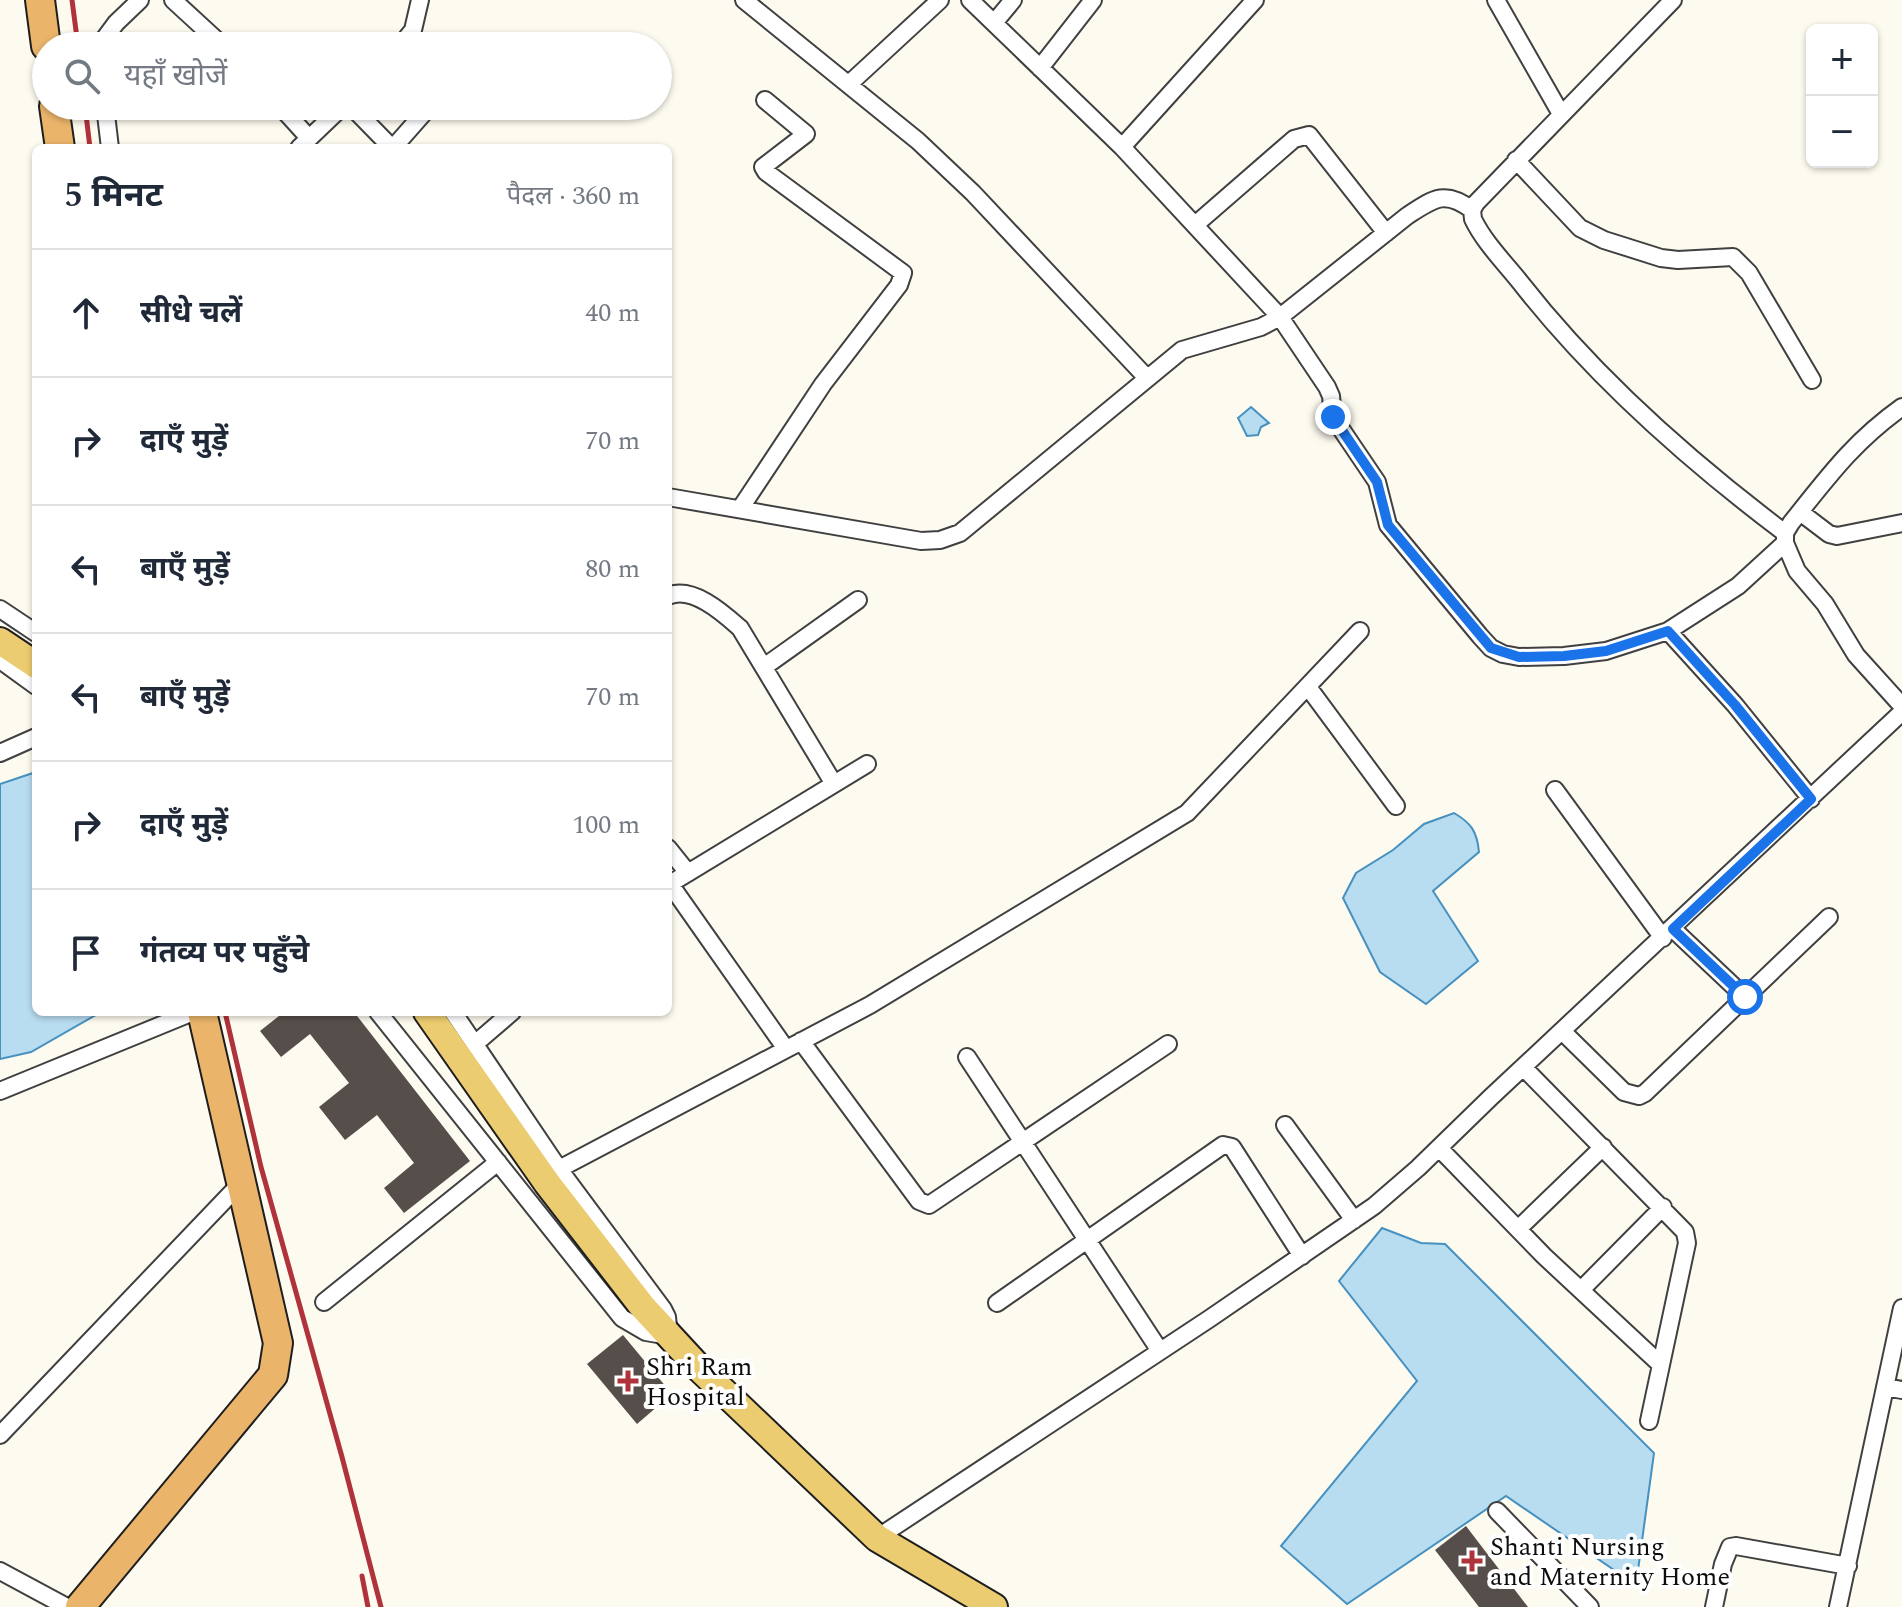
<!DOCTYPE html>
<html lang="hi">
<head>
<meta charset="utf-8">
<style>
	body { margin:0; font-family:Spectral,"Noto Sans Devanagari",serif; background:#f6f6f7; color:#1f2937 }
	.controls { position:absolute; right:24px; top:24px; display:grid; overflow:hidden; border-radius:12px; box-shadow:0 2px 6px #0004 }
	.controls button { width:72px; height:72px; display:grid; place-items:center; padding:0; border:0; border-bottom:2px solid #e0e1e3; background:#fff; color:#1f2937; font:40px sans-serif }
	.stop { position:absolute; width:24px; height:24px; margin:-18px; border:6px solid #1a73e8; border-radius:50%; background:#fff }
	.stop.end { background:#1a73e8; border-color:#fff; box-shadow:0 2px 8px #0008 }
	.list { margin:0; padding:0; list-style:none }
	h2 { display:flex; justify-content:space-between; align-items:center; height:104px; margin:0; padding:0 32px; font-size:34px }
	h2 small { font-size:26px; font-weight:400; color:#747a83 }
	.list li { display:grid; grid-template-columns:52px 1fr auto; gap:24px; align-items:center; box-sizing:border-box; height:128px; padding:0 32px; border-top:2px solid #e0e1e3 }
	.list b { display:block; font-size:30px; white-space:nowrap }
	.list em { font-size:26px; font-style:normal; color:#747a83 }
	.icon { flex:none; width:44px; height:44px; fill:none; stroke:currentColor; stroke-width:2; stroke-linecap:round; stroke-linejoin:round }
	.map { position:relative; flex:none; width:1902px; height:1607px; overflow:hidden }
	.search { position:absolute; background:#fff; box-shadow:0 2px 6px #0004; left:32px; top:32px; width:640px; height:88px; display:flex; align-items:center; gap:20px; box-sizing:border-box; padding:0 28px; border-radius:44px; color:#747a83; font-size:30px }
	.panel { position:absolute; background:#fff; box-shadow:0 2px 6px #0004; left:32px; top:144px; width:640px; height:872px; border-radius:12px }
	.map>svg:first-child { display:block }
	.water { fill:#b8dcf0; stroke:#4691c0; stroke-width:2 }
	.building { fill:#554e4a }
	.lines { fill:none; stroke-linecap:round; stroke-linejoin:round }
	.minor-casing { stroke:#404040; stroke-width:20 }
	.primary-casing { stroke:#1e1e1e; stroke-width:30 }
	.trunk-casing { stroke:#1e1e1e; stroke-width:32 }
	.minor { stroke:#fff; stroke-width:16 }
	.primary { stroke:#eccc70; stroke-width:26 }
	.trunk { stroke:#eab46a; stroke-width:28 }
	.rail { stroke:#b0323a; stroke-width:5 }
	.route { stroke:#1a73e8; stroke-width:10 }
	.poi-dot { fill:#b0323a; stroke:#fff; stroke-width:3 }
	.labels { text-anchor:middle; stroke-width:8; stroke-linejoin:round; paint-order:stroke }
	.poi-label { font-size:26px; fill:#0d0d0d; stroke:#fff; text-anchor:start }
</style>
</head>
<body>
<div class="map">
<svg width="1902" height="1607" viewBox="0 0 1902 1607">
	<rect width="100%" height="100%" fill="#fdfaef"/>
	<path class="water" d="M1251 407 1269 423 1261 427 1258 435 1247 436 1238 418Z
		M36 772V1012H101L31 1052 0 1059V784Z
		M1454 813C1471 823 1477 831 1479 852L1433 891 1478 961 1426 1004 1380 972 1343 898 1356 873 1393 850 1424 824Z
		M1382 1228 1421 1243 1445 1244 1654 1453 1636 1585 1506 1496 1347 1604 1281 1546 1417 1381 1339 1281Z"/>
	<path class="building" d="M284 1012H354L470 1161 404 1213 384 1188 414 1163 377 1115 345 1140 319 1107 349 1083 310 1034 281 1057 260 1031Z
		M623 1335 672 1394 637 1424 587 1364Z
		M1466 1526 1528 1607H1479L1435 1550Z"/>
	<g class="lines">
		<g class="minor-casing">
			<path id="minor" d="M173 0 223 46
				M744 0 918 141 973 193 1147 378
				M970 0 1122 147 1280 317 1327 387 1331 396 1333 417 1377 482 1388 525 1480 636 1491 648 1503 654 1519 657 1564 656 1606 651 1668 631 1738 586 1785 543
				M1496 0 1561 114
				M1673 0 1476 203 1472 210 1473 219C1484 242 1504 262 1520 282 1595 378 1688 460 1785 533
				M994 23 1013 0
				M99 46 116 23 140 0
				M400 46 413 30 420 0
				M1040 68 1093 0
				M849 84 940 0
				M105 106 110 148
				M280 106 309 138
				M351 106 392 148
				M1122 147 1255 0
				M299 148 343 106
				M393 148 430 106
				M1516 160 1580 228 1604 240 1661 258 1678 260 1733 257 1749 273 1812 380
				M1195 225 1294 139 1309 135 1386 233
				M1902 407C1853 442 1828 477 1791 523L1785 533V543L1797 571 1825 604 1856 655 1902 706
				M668 497 921 541 940 540 960 533 1182 350 1261 327 1280 317 1407 216C1433 199 1445 189 1472 210
				M740 509 823 384 899 285 903 273 766 172 763 167 806 134 765 100
				M1800 512 1829 534 1837 536 1902 523
				M668 596C692 585 723 613 740 628L834 784
				M0 609 36 633
				M1668 631 1735 705 1811 799
				M0 660 36 686
				M764 667 858 600
				M1308 687 1396 806
				M0 753 36 737
				M1555 790 1663 938
				M668 848 688 873
				M670 884 786 1049
				M668 885 867 764
				M1673 929 1745 997
				M378 1012 622 1318 646 1332 669 1336 667 1317 663 1309 559 1169 870 1005 1187 813 1360 631
				M453 1012 559 1169
				M1562 1031 1624 1092 1639 1096 1645 1093 1829 917
				M801 1041 919 1201 929 1205 1168 1044
				M476 1043 512 1012
				M967 1057 1160 1351
				M1523 1067 1685 1232 1687 1243 1649 1421
				M0 1091 193 1012
				M1285 1125 1354 1220
				M1439 1148 1544 1256 1661 1365
				M1518 1229 1603 1147
				M1581 1290 1663 1207
				M324 1302 498 1162
				M997 1303 1223 1145 1232 1147 1302 1256
				M1885 1387 1902 1390
				M0 1435 241 1183
				M1497 1511 1590 1607
				M877 1538 1209 1319 1374 1206 1418 1168 1491 1097 1902 712
				M0 1571 67 1607
				M1714 1607 1723 1564 1730 1547 1736 1546 1848 1566
				M1838 1607 1902 1308"/>
		</g>
		<g class="primary-casing">
			<path id="primary" d="M0 641 36 665
				M427 1012 547 1183 642 1306 701 1370 877 1538 994 1607"/>
		</g>
		<g class="trunk-casing">
			<path id="trunk" d="M40 0 46 46
				M54 106 60 148
				M80 1607 273 1375 278 1343 202 1012"/>
		</g>
		<use href="#minor" class="minor"/>
		<use href="#primary" class="primary"/>
		<use href="#trunk" class="trunk"/>
		<path class="rail" d="M72 0 78 46
			M85 106 90 148
			M225 1012 261 1167 342 1457 381 1607
			M362 1576 368 1607"/>
	</g>
	<g class="lines">
		<path class="route" d="M1333 417 1377 482 1388 525 1491 648 1519 657 1564 656 1606 651 1668 631 1735 705 1811 799 1673 929 1745 997"/>
	</g>
	<g class="poi-dot">
		<path d="M624 1369h8v8h8v8h-8v8h-8v-8h-8v-8h8z"/>
		<path d="M1468 1549h8v8h8v8h-8v8h-8v-8h-8v-8h8z"/>
	</g>
	<g class="labels">
		<g class="poi-label">
			<text x="646" y="1375">Shri Ram<tspan x="646" dy="30">Hospital</tspan></text>
			<text x="1490" y="1555">Shanti Nursing<tspan x="1490" dy="30">and Maternity Home</tspan></text>
		</g>
	</g>
</svg>
<div class="controls">
<button>+</button>
<button>−</button>
</div>
<div class="stop" style="left:1745px;top:997px"></div>
<div class="stop end" style="left:1333px;top:417px"></div>
<div class="search"><svg class="icon" aria-label="search" viewBox="0 0 24 24"><circle cx="10" cy="10" r="6"/><path d="M15 15l6 6"/></svg>यहाँ खोजें</div>
<section class="panel">
<h2>5 मिनट<small>पैदल · 360 m</small></h2>
<ul class="list">
<li><svg class="icon" aria-label="ahead" viewBox="0 0 24 24"><path d="M12 20V5M6 11l6-6 6 6"/></svg><div><b>सीधे चलें</b></div><em>40 m</em></li>
<li><svg class="icon" aria-label="right" viewBox="0 0 24 24"><path d="M7 20v-9h11M14 6l5 5-5 5"/></svg><div><b>दाएँ मुड़ें</b></div><em>70 m</em></li>
<li><svg class="icon" aria-label="left" viewBox="0 0 24 24"><path d="M17 20v-9H6M10 6l-5 5 5 5"/></svg><div><b>बाएँ मुड़ें</b></div><em>80 m</em></li>
<li><svg class="icon" aria-label="left" viewBox="0 0 24 24"><path d="M17 20v-9H6M10 6l-5 5 5 5"/></svg><div><b>बाएँ मुड़ें</b></div><em>70 m</em></li>
<li><svg class="icon" aria-label="right" viewBox="0 0 24 24"><path d="M7 20v-9h11M14 6l5 5-5 5"/></svg><div><b>दाएँ मुड़ें</b></div><em>100 m</em></li>
<li><svg class="icon" aria-label="arrive" viewBox="0 0 24 24"><path d="M6 21V4h12l-3 4 3 4H6"/></svg><div><b>गंतव्य पर पहुँचे</b></div></li>
</ul>
</section>
</div>
</body>
</html>
